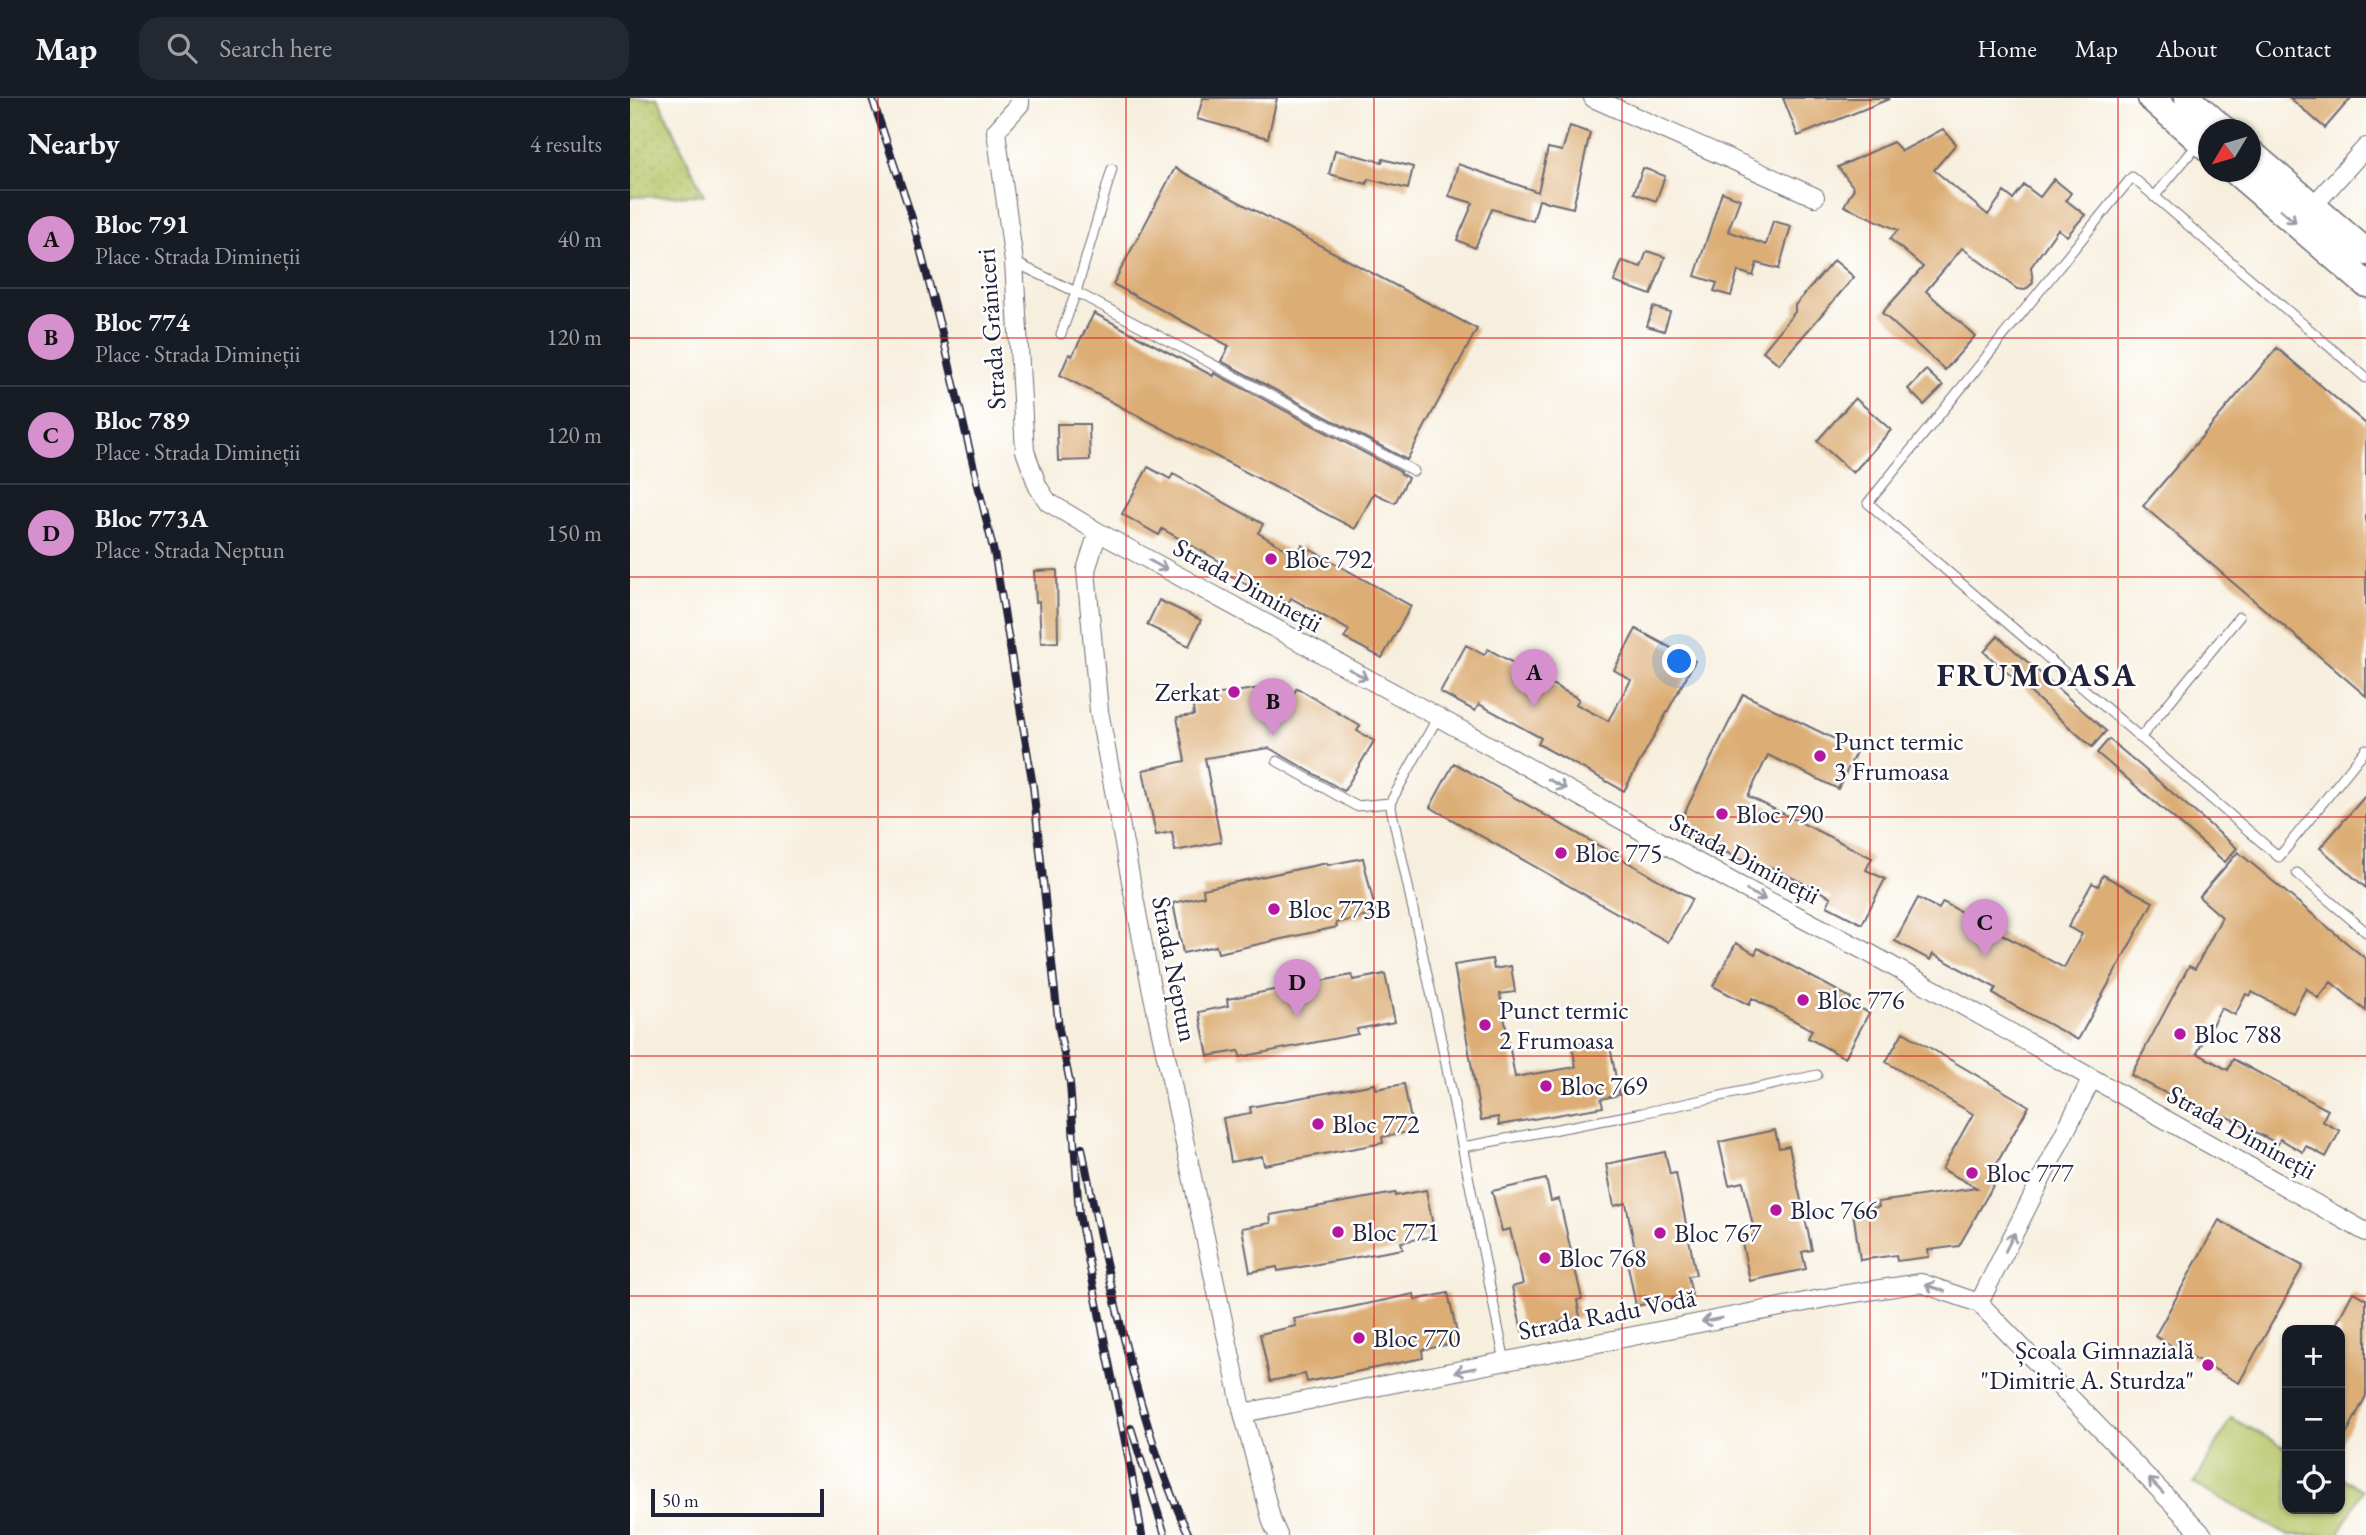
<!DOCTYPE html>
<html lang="en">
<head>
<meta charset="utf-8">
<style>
	body { margin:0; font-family:"EB Garamond",serif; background:#242831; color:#f1f3f6 }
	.controls { position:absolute; right:21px; bottom:21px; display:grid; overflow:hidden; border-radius:14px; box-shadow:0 2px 5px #0004 }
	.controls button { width:63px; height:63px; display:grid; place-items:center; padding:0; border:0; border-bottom:2px solid #363941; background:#171b24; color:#f1f3f6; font:35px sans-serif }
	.compass { position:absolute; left:1568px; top:21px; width:63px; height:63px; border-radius:50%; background:#171b24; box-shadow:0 2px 5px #0004; rotate:232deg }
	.scale { position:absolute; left:21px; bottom:18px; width:173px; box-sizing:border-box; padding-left:7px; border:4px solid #22223b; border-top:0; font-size:19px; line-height:24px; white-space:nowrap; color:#22223b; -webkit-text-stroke:5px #fff; paint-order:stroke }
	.you { position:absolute; left:1050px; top:564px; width:24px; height:24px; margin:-18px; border:5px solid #fff; border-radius:50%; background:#1a73e8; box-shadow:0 0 0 10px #1a73e833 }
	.badge { display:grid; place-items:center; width:46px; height:46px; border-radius:50%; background:#d690ce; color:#111; font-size:23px; font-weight:700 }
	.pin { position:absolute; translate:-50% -58px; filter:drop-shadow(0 2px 4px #0008) }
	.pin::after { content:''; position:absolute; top:37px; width:24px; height:21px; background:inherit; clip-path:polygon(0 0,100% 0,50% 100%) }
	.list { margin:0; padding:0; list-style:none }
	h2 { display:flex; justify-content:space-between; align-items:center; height:91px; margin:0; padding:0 28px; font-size:30px }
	h2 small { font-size:23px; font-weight:400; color:#9ea1a6 }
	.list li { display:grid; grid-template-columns:46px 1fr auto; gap:21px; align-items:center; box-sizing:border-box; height:98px; padding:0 28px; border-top:2px solid #363941 }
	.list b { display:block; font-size:26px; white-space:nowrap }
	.list p { margin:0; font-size:23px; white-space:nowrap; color:#9ea1a6 }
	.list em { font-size:23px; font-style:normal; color:#9ea1a6 }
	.icon { flex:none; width:38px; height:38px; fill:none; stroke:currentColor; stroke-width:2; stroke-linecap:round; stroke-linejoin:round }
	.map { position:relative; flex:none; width:1736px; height:1437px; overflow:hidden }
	header { display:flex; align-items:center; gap:42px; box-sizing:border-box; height:98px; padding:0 35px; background:#171b24; border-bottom:2px solid #363941 }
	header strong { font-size:33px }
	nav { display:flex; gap:38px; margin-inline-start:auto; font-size:24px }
	.search { width:490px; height:63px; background:#242831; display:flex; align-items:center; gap:18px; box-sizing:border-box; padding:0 24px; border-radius:21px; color:#9ea1a6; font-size:26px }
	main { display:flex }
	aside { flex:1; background:#171b24 }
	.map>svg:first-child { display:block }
	.grass { fill:url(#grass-dots); stroke:#6c7452; stroke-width:2 }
	.garden { fill:#b5c568; stroke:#6c7452; stroke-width:2 }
	.building { fill:#dcad74 }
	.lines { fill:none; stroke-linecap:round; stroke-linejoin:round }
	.service-casing { stroke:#6d6a74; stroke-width:11 }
	.minor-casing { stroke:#6d6a74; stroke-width:20 }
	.secondary-casing { stroke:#6d6a74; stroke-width:29 }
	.service { stroke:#fff; stroke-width:9 }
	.minor { stroke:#fff; stroke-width:18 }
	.secondary { stroke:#fff; stroke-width:26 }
	.rail-casing { stroke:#22223b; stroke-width:8 }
	.rail { stroke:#fff; stroke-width:5; stroke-dasharray:16; stroke-linecap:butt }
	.oneway { stroke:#9c9ca7 }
	.grid { fill:none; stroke:#d62828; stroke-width:2; stroke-opacity:0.55 }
	.poi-dot { fill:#b5179e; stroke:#fff; stroke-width:2.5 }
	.labels { text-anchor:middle; stroke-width:5; stroke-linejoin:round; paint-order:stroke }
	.street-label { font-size:26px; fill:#22223b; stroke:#fff }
	.poi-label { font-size:26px; fill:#22223b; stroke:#fff; text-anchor:start }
	.district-label { font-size:33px; font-weight:bold; letter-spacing:2px; fill:#22223b; stroke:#fff }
</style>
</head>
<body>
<header>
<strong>Map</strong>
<div class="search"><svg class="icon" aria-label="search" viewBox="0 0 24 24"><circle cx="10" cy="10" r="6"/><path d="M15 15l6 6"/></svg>Search here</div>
<nav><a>Home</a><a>Map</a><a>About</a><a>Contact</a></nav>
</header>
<main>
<aside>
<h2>Nearby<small>4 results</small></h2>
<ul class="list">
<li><span class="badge">A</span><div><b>Bloc 791</b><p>Place · Strada Dimineții</p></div><em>40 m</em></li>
<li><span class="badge">B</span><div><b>Bloc 774</b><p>Place · Strada Dimineții</p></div><em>120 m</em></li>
<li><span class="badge">C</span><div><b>Bloc 789</b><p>Place · Strada Dimineții</p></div><em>120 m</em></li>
<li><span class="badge">D</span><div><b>Bloc 773A</b><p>Place · Strada Neptun</p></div><em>150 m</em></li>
</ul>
</aside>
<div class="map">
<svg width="1736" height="1437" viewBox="0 0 1736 1437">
	<defs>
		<pattern id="grass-dots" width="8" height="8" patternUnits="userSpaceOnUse" patternTransform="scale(1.75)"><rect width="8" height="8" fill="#b5c568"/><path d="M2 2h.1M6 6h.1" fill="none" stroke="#9ba95b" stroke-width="1.8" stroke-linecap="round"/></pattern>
	</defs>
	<rect width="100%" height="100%" fill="#fff"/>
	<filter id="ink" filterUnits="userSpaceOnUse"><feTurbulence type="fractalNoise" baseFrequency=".0143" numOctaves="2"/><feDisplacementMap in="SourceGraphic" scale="14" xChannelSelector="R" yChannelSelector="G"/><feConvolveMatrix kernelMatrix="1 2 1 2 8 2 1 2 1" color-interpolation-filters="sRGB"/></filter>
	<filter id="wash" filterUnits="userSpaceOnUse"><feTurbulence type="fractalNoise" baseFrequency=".00686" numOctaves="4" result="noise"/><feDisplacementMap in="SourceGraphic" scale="28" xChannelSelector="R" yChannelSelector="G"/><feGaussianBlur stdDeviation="1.57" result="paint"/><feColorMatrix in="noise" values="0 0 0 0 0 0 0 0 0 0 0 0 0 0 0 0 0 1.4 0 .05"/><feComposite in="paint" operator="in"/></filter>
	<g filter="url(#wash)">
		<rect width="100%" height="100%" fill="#f7efde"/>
		<path class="grass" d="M0 0H28L74 97 0 99Z"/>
		<path class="garden" d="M1601 1320 1657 1350V1411H1710V1379L1733 1392 1708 1437H1657L1564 1386Z"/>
		<g id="blocks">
			<path class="building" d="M573 0H647L638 40 567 21Z
				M1153 0H1259V1L1168 38Z
				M1660 0H1721L1695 30Z
				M940 28 960 35 943 110 909 102 903 123 862 111 845 150 827 142 843 105 819 98 828 66 908 94 918 50 932 53Z
				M1313 31 1326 46 1304 72 1358 117 1374 94 1383 101 1394 87 1410 99 1424 81 1441 95 1436 102 1455 117 1437 138 1428 131 1401 169 1403 185 1395 192 1387 191 1332 150 1296 193 1345 238 1315 272 1252 215 1293 169 1260 141 1268 132 1214 108 1224 90 1208 69 1263 44 1272 53Z
				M705 52 752 64 753 61 783 69 778 91 738 81 737 86 699 76Z
				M545 70 847 231 777 362 591 263 599 248 483 186Z
				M1013 70 1035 78 1026 103 1004 95Z
				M1092 94 1110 101 1098 133 1136 147 1143 123 1161 128 1149 171 1127 165 1123 178 1108 173 1101 198 1084 193 1087 185 1065 178Z
				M1017 153 1035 159 1021 197 984 184 992 163 1011 169Z
				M1204 162 1224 179 1149 266 1133 253 1165 214V207Z
				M1023 209 1040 214 1034 233 1017 228Z
				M464 215 583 278 584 275 771 374 770 375 778 380 765 405 744 395 725 431 430 277 439 256 442 258Z
				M1647 250 1736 326V598L1513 408Z
				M1296 272 1313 288 1294 307 1278 291Z
				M1225 300 1261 332 1223 375 1187 343Z
				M427 326H459L460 362 428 363Z
				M518 369 540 381 543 376 633 426 628 435 666 457 672 447 781 508 752 560 714 540 719 532 661 500 656 509 589 471 593 465 532 431 529 437 492 416Z
				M427 472 428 544 411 545 409 503 406 504 404 473Z
				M529 502 571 522 559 548 517 527Z
				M1006 531 1065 563 994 693 908 646 911 640 849 606 845 613 810 594 836 547 854 557 858 551 949 601 946 606 978 623 1001 582 984 572Z
				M1368 538 1476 633 1462 649 1354 554Z
				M639 589 645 627 667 590 730 628 727 633 744 643 714 693 639 650 575 660 591 744 545 753 542 734 526 737 513 672 555 663 547 619 564 617 562 600Z
				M1113 596 1227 652 1208 691 1138 657 1118 698 1242 760 1236 772 1255 781 1232 826 1197 808 1201 799 1139 768 1136 774 1047 730Z
				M1479 641 1607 750 1595 764 1467 655Z
				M824 665 1062 801 1038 844 800 709Z
				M1736 697V790L1690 750Z
				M1608 754 1736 861V913L1701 884 1688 900 1676 890 1663 915 1622 894 1620 898 1616 896 1605 917 1591 910 1567 955 1598 972 1603 961 1698 1012 1692 1023 1710 1033 1696 1059 1676 1048 1673 1054 1650 1041 1648 1046 1596 1018 1592 1025 1501 977 1559 868 1565 871 1592 819 1569 799Z
				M733 760 746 816 706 825 707 829 588 855 586 848 553 855 543 805 574 798 573 791 697 765 698 767Z
				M1473 777 1523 804 1448 942 1363 896 1366 890 1303 856 1300 862 1265 843 1288 800 1309 811 1313 804 1434 870 1452 836 1438 829 1462 785 1468 788Z
				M1106 845 1125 856 1128 850 1221 900 1219 904 1239 915 1215 960 1178 940 1182 932 1122 900 1119 907 1083 888Z
				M862 861 864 871 881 868 885 894 870 896 885 979 946 969 942 948 979 942 989 997 971 1001 973 1009 869 1027 868 1019 851 1022 824 867Z
				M755 876 765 924 727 931 728 936 610 959 609 953 578 958 569 914 598 908 597 901 722 877 723 882Z
				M1273 934 1399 1008 1362 1074 1369 1077 1329 1148 1298 1152 1299 1159 1267 1163 1266 1157 1230 1162 1223 1113 1249 1109 1248 1104 1347 1090 1312 1071 1343 1016 1256 964Z
				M745 986 746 991 774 986 783 1033 752 1039 753 1045 634 1067 632 1058 601 1064 593 1020 621 1015 620 1009Z
				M1145 1032 1149 1050 1159 1048 1182 1152 1172 1154 1176 1171 1120 1183 1111 1140 1125 1137 1113 1084 1099 1087 1089 1044Z
				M1035 1054 1040 1076 1046 1075 1066 1177 1058 1178 1062 1197 1006 1208 997 1163 1007 1161 996 1105 984 1108 976 1066Z
				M916 1081 921 1103 929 1101 952 1201 947 1202 950 1219 892 1233 882 1189 893 1186 880 1131 872 1133 862 1093Z
				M796 1092 805 1138 771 1144 773 1151 648 1173 647 1169 620 1174 612 1130 641 1125 640 1117 765 1095V1098Z
				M1589 1122 1673 1168 1609 1285 1525 1238Z
				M1723 1194 1736 1201V1298L1710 1348V1232H1703Z
				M818 1195 829 1244 792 1252 793 1260 677 1284 675 1276 640 1283 630 1236 666 1228 664 1221 784 1196 785 1202Z"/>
		</g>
	</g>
	<g filter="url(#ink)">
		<use href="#blocks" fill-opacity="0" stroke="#6d6a74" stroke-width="2"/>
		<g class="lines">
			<g class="service-casing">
				<path id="service" d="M1524 99 1568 46
					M384 164 446 194 784 373
					M431 236 446 194 482 71
					M1736 280 1502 79 1238 405 1649 759 1736 651
					M808 619 760 705 811 941 875 1264
					M1510 640 1609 519
					M647 663 726 708 760 705
					M1667 775 1736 834
					M833 1049 1012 1015 1187 977"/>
			</g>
			<g class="minor-casing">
				<path id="minor" d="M390 0V6L366 33 384 164 395 353 408 389 418 404 468 434 808 619 1108 787 1239 855 1736 1134
					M963 0 1185 99
					M1683 108 1736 49
					M468 434 456 472 469 613 520 884 613 1315 642 1424 648 1437
					M1349 1205 1462 980
					M613 1315 1211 1197 1291 1185 1349 1205 1573 1437"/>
			</g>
			<g class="secondary-casing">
				<path id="secondary" d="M1521 0 1578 50
					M1558 0 1594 32
					M1620 54 1736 154
					M1606 74 1736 186"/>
			</g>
			<use href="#service" class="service"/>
			<use href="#minor" class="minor"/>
			<use href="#secondary" class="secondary"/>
			<g class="rail-casing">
				<path id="rail" d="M242 0 282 120 312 235 365 459 403 688 429 931 440 985 449 1116 502 1378 512 1437
					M452 1050C467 1127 484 1204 504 1280 519 1333 535 1387 559 1437
					M501 1330 535 1437"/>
			</g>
			<use href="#rail" class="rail"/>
		</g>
		<defs><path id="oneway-shaft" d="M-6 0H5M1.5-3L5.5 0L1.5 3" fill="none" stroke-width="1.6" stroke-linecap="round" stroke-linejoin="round" transform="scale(1.75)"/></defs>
		<g class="oneway">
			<use href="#oneway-shaft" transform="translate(1658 118) rotate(41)"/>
			<use href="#oneway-shaft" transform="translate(528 467) rotate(29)"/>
			<use href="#oneway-shaft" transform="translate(728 576) rotate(28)"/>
			<use href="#oneway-shaft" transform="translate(927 686) rotate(29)"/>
			<use href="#oneway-shaft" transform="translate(1126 797) rotate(27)"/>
			<use href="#oneway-shaft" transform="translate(1380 1144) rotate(-63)"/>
			<use href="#oneway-shaft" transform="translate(1305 1190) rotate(-161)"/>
			<use href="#oneway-shaft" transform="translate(1082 1222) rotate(169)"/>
			<use href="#oneway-shaft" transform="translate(835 1272) rotate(169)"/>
			<use href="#oneway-shaft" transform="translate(1526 1388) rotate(-134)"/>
		</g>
	</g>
	<path class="grid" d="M248 0V1437M496 0V1437M744 0V1437M992 0V1437M1240 0V1437M1488 0V1437M0 240H1736M0 479H1736M0 719H1736M0 958H1736M0 1198H1736"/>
	<g class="poi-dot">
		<circle cx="641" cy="461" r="7"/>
		<circle cx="604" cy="594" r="7"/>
		<circle cx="1190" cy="658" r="7"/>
		<circle cx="1092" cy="716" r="7"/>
		<circle cx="931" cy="755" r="7"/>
		<circle cx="644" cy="811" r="7"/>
		<circle cx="1173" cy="902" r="7"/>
		<circle cx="855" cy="927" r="7"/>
		<circle cx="1550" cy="936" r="7"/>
		<circle cx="916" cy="988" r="7"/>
		<circle cx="688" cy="1026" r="7"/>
		<circle cx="1342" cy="1075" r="7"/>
		<circle cx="1146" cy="1112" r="7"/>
		<circle cx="708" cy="1134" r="7"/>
		<circle cx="1030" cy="1135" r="7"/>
		<circle cx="915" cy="1160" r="7"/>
		<circle cx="729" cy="1240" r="7"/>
		<circle cx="1578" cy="1267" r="7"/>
	</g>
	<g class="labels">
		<g class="street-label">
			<text transform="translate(361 231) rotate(-94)" y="9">Strada Grăniceri</text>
			<text transform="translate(618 487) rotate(29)" y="9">Strada Dimineții</text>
			<text transform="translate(1115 760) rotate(28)" y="9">Strada Dimineții</text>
			<text transform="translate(545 871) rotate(79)" y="9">Strada Neptun</text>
			<text transform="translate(1612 1034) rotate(29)" y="9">Strada Dimineții</text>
			<text transform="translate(977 1216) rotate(-11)" y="9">Strada Radu Vodă</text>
		</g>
		<g class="poi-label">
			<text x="655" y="470">Bloc 792</text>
			<text x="590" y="603" text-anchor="end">Zerkat</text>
			<text x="1204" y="652">Punct termic<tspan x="1204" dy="30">3 Frumoasa</tspan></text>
			<text x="1106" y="725">Bloc 790</text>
			<text x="945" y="764">Bloc 775</text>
			<text x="658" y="820">Bloc 773B</text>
			<text x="1187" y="911">Bloc 776</text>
			<text x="869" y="921">Punct termic<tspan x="869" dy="30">2 Frumoasa</tspan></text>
			<text x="1564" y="945">Bloc 788</text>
			<text x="930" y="997">Bloc 769</text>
			<text x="702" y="1035">Bloc 772</text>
			<text x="1356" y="1084">Bloc 777</text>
			<text x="1160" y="1121">Bloc 766</text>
			<text x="722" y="1143">Bloc 771</text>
			<text x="1044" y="1144">Bloc 767</text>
			<text x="929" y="1169">Bloc 768</text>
			<text x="743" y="1249">Bloc 770</text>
			<text x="1564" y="1261" text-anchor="end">Școala Gimnazială<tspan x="1564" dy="30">"Dimitrie A. Sturdza"</tspan></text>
		</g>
		<g class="district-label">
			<text x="1407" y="588">FRUMOASA</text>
		</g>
	</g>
</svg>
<div class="controls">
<button>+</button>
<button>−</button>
<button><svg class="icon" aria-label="locate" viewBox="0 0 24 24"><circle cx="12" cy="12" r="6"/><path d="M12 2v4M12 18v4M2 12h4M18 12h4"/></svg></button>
</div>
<svg class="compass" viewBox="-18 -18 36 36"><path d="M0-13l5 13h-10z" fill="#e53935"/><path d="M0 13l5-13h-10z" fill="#9ea1a6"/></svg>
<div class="scale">50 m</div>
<div class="you"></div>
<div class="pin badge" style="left:904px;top:609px">A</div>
<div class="pin badge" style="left:643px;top:638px">B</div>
<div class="pin badge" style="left:1355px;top:859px">C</div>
<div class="pin badge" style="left:667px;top:919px">D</div>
</div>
</main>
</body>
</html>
